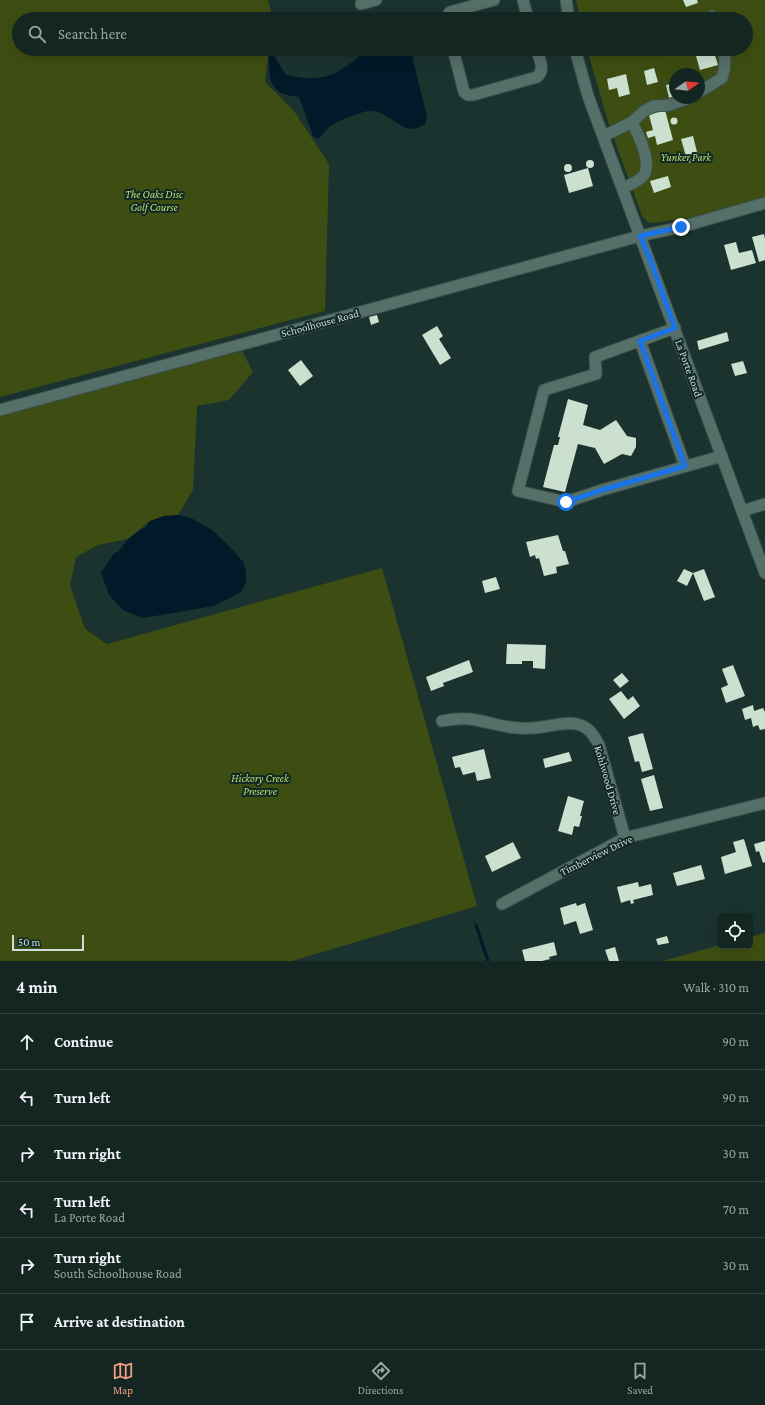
<!DOCTYPE html>
<html lang="en">
<head>
<meta charset="utf-8">
<style>
	body { margin:0; font-family:"Crimson Pro",serif; background:#21322f; color:#f1f3f6 }
	.controls { position:absolute; right:12px; bottom:12px; display:grid; overflow:hidden; border-radius:6px; box-shadow:0 4px 16px #0002 }
	.controls button { width:36px; height:36px; display:grid; place-items:center; padding:0; border:0; border-bottom:1px solid #334340; background:#142622; color:#f1f3f6; font:20px sans-serif }
	.compass { position:absolute; left:669px; top:68px; width:36px; height:36px; border-radius:50%; background:#142622; box-shadow:0 4px 16px #0002; rotate:76deg }
	.scale { position:absolute; left:12px; bottom:10px; width:72px; box-sizing:border-box; padding-left:4px; border:2px solid #d0dedb; border-top:0; font-size:11px; line-height:14px; white-space:nowrap; color:#d0dedb; -webkit-text-stroke:3px #102924; paint-order:stroke }
	.stop { position:absolute; width:12px; height:12px; margin:-9px; border:3px solid #1a73e8; border-radius:50%; background:#fff }
	.stop.end { background:#1a73e8; border-color:#fff; box-shadow:0 1px 4px #0008 }
	.list { margin:0; padding:0; list-style:none }
	h2 { display:flex; justify-content:space-between; align-items:center; height:52px; margin:0; padding:0 16px; font-size:17px }
	h2 small { font-size:13px; font-weight:400; color:#9da5a5 }
	.list li { display:grid; grid-template-columns:26px 1fr auto; gap:12px; align-items:center; box-sizing:border-box; height:56px; padding:0 16px; border-top:1px solid #334340 }
	.list b { display:block; font-size:15px; white-space:nowrap }
	.list p { margin:0; font-size:13px; white-space:nowrap; color:#9da5a5 }
	.list em { font-size:13px; font-style:normal; color:#9da5a5 }
	.icon { flex:none; width:22px; height:22px; fill:none; stroke:currentColor; stroke-width:2; stroke-linecap:round; stroke-linejoin:round }
	.map { position:relative; flex:none; width:765px; height:961px; overflow:hidden }
	.search { position:absolute; background:#142622; box-shadow:0 4px 16px #0002; left:12px; right:12px; top:12px; height:44px; display:flex; align-items:center; gap:10px; box-sizing:border-box; padding:0 14px; border-radius:22px; color:#9da5a5; font-size:15px }
	.sheet { height:388px; background:#142622 }
	nav { display:flex; justify-content:space-around; align-items:center; box-sizing:border-box; height:56px; border-top:1px solid #334340; background:#142622; font-size:11px; color:#9da5a5 }
	nav a { display:grid; justify-items:center; gap:2px }
	nav .on { color:#f39f84 }
	.map>svg:first-child { display:block }
	.green { fill:#3e4e12; fill-rule:evenodd }
	.water { fill:#001a29 }
	.lines { fill:none; stroke-linecap:round; stroke-linejoin:round }
	.stream { stroke:#001a29; stroke-width:3 }
	.building { fill:#cbe0cf }
	.minor-casing { stroke:#3c514d; stroke-width:13 }
	.minor { stroke:#556f69; stroke-width:11 }
	.route { stroke:#1a73e8; stroke-width:5 }
	.labels { text-anchor:middle; stroke-width:4; stroke-linejoin:round; paint-order:stroke }
	.park-label { font-size:11px; font-style:italic; fill:#bedf71; stroke:#102924 }
	.street-label { font-size:11px; fill:#d0dedb; stroke:#102924 }
</style>
</head>
<body>
<div class="map">
<svg width="765" height="961" viewBox="0 0 765 961">
	<rect width="100%" height="100%" fill="#1a332e"/>
	<path class="green" d="M0 0H268L273 19H19V49H269L265 82 294 111 329 164 325 311 0 397Z
		M576 0H765V197L689 218 653 223 648 222 642 216 608 122 587 49H746V19H580ZM675 74H699V98H675Z
		M242 351 253 372 229 400 197 406 193 490 178 515 164 516 150 521 128 539 98 545 76 557 70 585 85 629 107 644 382 568 477 906 292 961H0V415Z
		M765 933V961H663L720 945 750 946V937Z"/>
	<path class="water" d="M368 49H412L413 60 427 117 425 124C422 125 419 128 416 128 402 133 387 109 368 111 358 113 336 121 328 128 324 132 322 136 318 139L313 136 299 97C292 96 282 95 277 90 268 83 269 66 269 56L272 53 286 75C295 76 305 79 314 78 336 78 352 62 368 49Z
		M178 515 191 518 212 530 231 548 244 563 246 573V582L241 592 214 606 143 618 123 610 109 595 101 573 114 553 118 552 128 539 141 529 145 528 150 521 164 516Z"/>
	<g class="lines">
		<path class="stream" d="M476 925 488 961"/>
	</g>
	<path class="building" d="M683 0H697L698 3 686 7Z
		M694 49H713L718 65 700 70Z
		M654 68 658 82 647 85 644 71Z
		M626 74 630 94 619 97 617 88 609 90 607 79Z
		M675 83V96L669 98 666 85Z
		M665 110 673 140 657 145 655 136 648 138 646 132 653 130 649 115Z
		M670.5 121a3.5 3.5 0 1 1 7 0a3.5 3.5 0 1 1-7 0Z
		M693 136 699 160 688 163 681 139Z
		M586 164a4 4 0 1 1 8 0a4 4 0 1 1-8 0Z
		M564 168a4 4 0 1 1 8 0a4 4 0 1 1-8 0Z
		M588 168 593 186 569 193 564 175Z
		M668 176 671 187 654 193 650 181Z
		M764 234 765 239V260L759 262 752 237Z
		M736 242 739 253 752 250 756 263 731 270 724 245Z
		M377 315 379 322 371 325 369 317Z
		M437 326 443 336 439 339 451 358 440 365 422 335Z
		M727 332 729 341 699 350 697 341Z
		M301 360 313 376 300 386 288 370Z
		M743 361 747 373 735 376 731 364Z
		M568 399 588 405 583 425 600 430 616 420 627 436 636 438V447L631 456 622 454 604 464 595 448 578 444 565 492 543 487 554 445H558L560 437H558Z
		M558 535 563 551H565L569 564 556 567 557 573 544 576 539 558 536 559 535 555 530 557 526 542Z
		M684 569 693 573 687 586 677 581Z
		M704 569 715 597 704 601 693 573Z
		M496 577 500 589 485 593 482 581Z
		M507 644 546 645 545 669 533 668V661H522V664H506Z
		M469 660 473 672 443 683 444 686 431 691 426 677Z
		M733 665 745 696 726 703 721 688 728 685 722 669Z
		M622 673 629 681 620 688 613 680Z
		M621 691 628 700 633 696 640 706 624 719 609 699Z
		M753 705 754 711 763 708 765 712V729L760 730 758 725 753 727 751 718 745 720 742 709Z
		M643 733 653 769 642 772 639 761 635 762 628 737Z
		M484 749 491 778 477 781 475 772 463 775 460 767 455 768 452 757Z
		M569 752 572 761 545 768 543 759Z
		M654 775 663 808 650 811 641 779Z
		M568 796 584 801 580 816H582L579 827 574 826 572 835 558 831Z
		M744 839 752 866 725 874 721 857 736 852 733 842Z
		M765 841V862L763 863 759 851 756 852 754 844Z
		M513 842 521 858 492 872 485 856Z
		M701 865 705 879 677 886 673 873Z
		M638 882 639 887 651 884 653 895 633 900 634 903 631 904 630 900 621 903 617 887Z
		M576 903 577 906 585 903 593 930 580 934 576 921 564 925 560 908Z
		M667 936 669 943 658 945 656 939Z
		M554 942 557 955 549 957 550 959 542 961H525L522 950Z
		M615 947 619 961H609L605 950Z"/>
	<g class="lines">
		<g class="minor-casing">
			<path id="minor" d="M523 0 528 19
				M566 0 569 19
				M361 4 376 0
				M712 16V19
				M445 19 450 12 494 0
				M453 49 464 92 468 95H473L537 77C546 70 539 58 536 49
				M575 49 588 96 765 573
				M699 92 722 78C726 67 726 59 723 49
				M604 136 632 122 644 111 654 106 669 105 690 98
				M623 188C629 185 640 181 644 175 652 161 638 134 632 122
				M675 328 595 357 596 374 544 390 518 491 566 502 602 490 722 456
				M640 341 685 466
				M0 410 640 236 681 227 765 203
				M742 511 765 504
				M442 721C452 719 461 718 470 719 491 722 510 730 531 728 546 728 567 720 580 725 590 728 594 736 599 745L625 838
				M502 904 625 838 765 803"/>
		</g>
		<use href="#minor" class="minor"/>
	</g>
	<g class="lines">
		<path class="route" d="M566 502 602 490 685 466 640 341 675 328 650 259 640 236 681 227"/>
	</g>
	<g class="labels">
		<g class="park-label">
			<text x="686" y="161">Yunker Park</text>
			<text x="154" y="198">The Oaks Disc<tspan x="154" dy="13">Golf Course</tspan></text>
			<text x="260" y="782">Hickory Creek<tspan x="260" dy="13">Preserve</tspan></text>
		</g>
		<g class="street-label">
			<text transform="translate(320 323) rotate(-15)" y="4">Schoolhouse Road</text>
			<text transform="translate(689 368) rotate(70)" y="4">La Porte Road</text>
			<text transform="translate(608 780) rotate(74)" y="4">Kohlwood Drive</text>
			<text transform="translate(596 855) rotate(-26)" y="4">Timberview Drive</text>
		</g>
	</g>
</svg>
<div class="controls">
<button><svg class="icon" aria-label="locate" viewBox="0 0 24 24"><circle cx="12" cy="12" r="6"/><path d="M12 2v4M12 18v4M2 12h4M18 12h4"/></svg></button>
</div>
<svg class="compass" viewBox="-18 -18 36 36"><path d="M0-13l5 13h-10z" fill="#e53935"/><path d="M0 13l5-13h-10z" fill="#9da5a5"/></svg>
<div class="scale">50 m</div>
<div class="stop" style="left:566px;top:502px"></div>
<div class="stop end" style="left:681px;top:227px"></div>
<div class="search"><svg class="icon" aria-label="search" viewBox="0 0 24 24"><circle cx="10" cy="10" r="6"/><path d="M15 15l6 6"/></svg>Search here</div>
</div>
<section class="sheet">
<h2>4 min<small>Walk · 310 m</small></h2>
<ul class="list">
<li><svg class="icon" aria-label="ahead" viewBox="0 0 24 24"><path d="M12 20V5M6 11l6-6 6 6"/></svg><div><b>Continue</b></div><em>90 m</em></li>
<li><svg class="icon" aria-label="left" viewBox="0 0 24 24"><path d="M17 20v-9H6M10 6l-5 5 5 5"/></svg><div><b>Turn left</b></div><em>90 m</em></li>
<li><svg class="icon" aria-label="right" viewBox="0 0 24 24"><path d="M7 20v-9h11M14 6l5 5-5 5"/></svg><div><b>Turn right</b></div><em>30 m</em></li>
<li><svg class="icon" aria-label="left" viewBox="0 0 24 24"><path d="M17 20v-9H6M10 6l-5 5 5 5"/></svg><div><b>Turn left</b><p>La Porte Road</p></div><em>70 m</em></li>
<li><svg class="icon" aria-label="right" viewBox="0 0 24 24"><path d="M7 20v-9h11M14 6l5 5-5 5"/></svg><div><b>Turn right</b><p>South Schoolhouse Road</p></div><em>30 m</em></li>
<li><svg class="icon" aria-label="arrive" viewBox="0 0 24 24"><path d="M6 21V4h12l-3 4 3 4H6"/></svg><div><b>Arrive at destination</b></div></li>
</ul>
</section>
<nav>
<a class="on"><svg class="icon" aria-label="map" viewBox="0 0 24 24"><path d="M3 6l6-2 6 2 6-2v14l-6 2-6-2-6 2zM9 4v14M15 6v14"/></svg>Map</a>
<a><svg class="icon" aria-label="directions" viewBox="0 0 24 24"><path d="M12 3l9 9-9 9-9-9zM9 14v-3h6M13 9l2 2-2 2"/></svg>Directions</a>
<a><svg class="icon" aria-label="saved" viewBox="0 0 24 24"><path d="M7 4h10v16l-5-4-5 4z"/></svg>Saved</a>
</nav>
</body>
</html>
